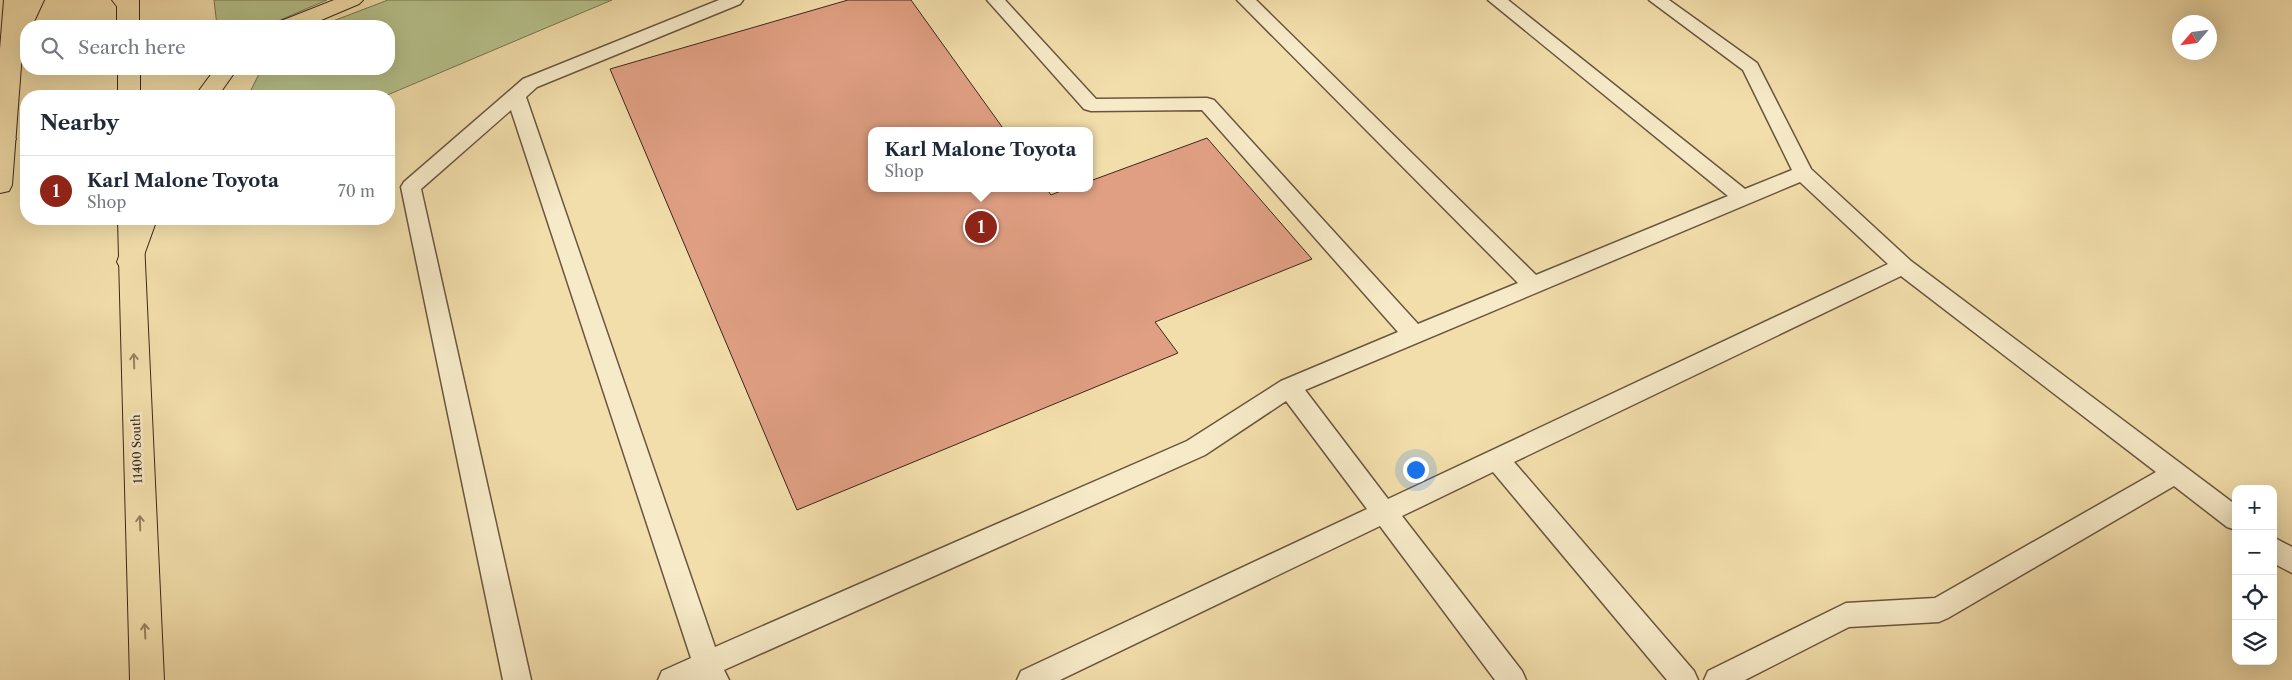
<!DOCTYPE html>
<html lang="en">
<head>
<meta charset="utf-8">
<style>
	body { margin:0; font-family:"Libre Caslon Text",serif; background:#f6f6f7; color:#1f2937 }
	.controls { position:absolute; right:15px; bottom:15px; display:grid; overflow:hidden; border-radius:10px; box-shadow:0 5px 20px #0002 }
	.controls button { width:45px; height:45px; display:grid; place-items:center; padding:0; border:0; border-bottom:1px solid #e0e1e3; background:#fff; color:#1f2937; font:25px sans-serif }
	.compass { position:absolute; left:2172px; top:15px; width:45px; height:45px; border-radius:50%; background:#fff; box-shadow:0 5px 20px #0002; rotate:242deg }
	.you { position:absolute; left:1415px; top:469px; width:18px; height:18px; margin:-12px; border:4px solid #fff; border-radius:50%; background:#1a73e8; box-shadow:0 0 0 8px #1a73e833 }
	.badge { display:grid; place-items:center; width:32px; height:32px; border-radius:50%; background:#8f2418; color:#fff; font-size:16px; font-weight:700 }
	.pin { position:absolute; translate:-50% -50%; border:2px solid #fff; box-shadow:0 1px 5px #0006 }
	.popup { position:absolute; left:868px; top:127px; width:225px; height:65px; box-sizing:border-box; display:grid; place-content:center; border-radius:10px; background:#fff; filter:drop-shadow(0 1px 4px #0005); font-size:16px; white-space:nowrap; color:#747a83 }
	.popup b { font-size:19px; color:#1f2937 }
	.popup::after { content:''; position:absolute; left:50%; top:100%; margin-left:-10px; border:10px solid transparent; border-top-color:#fff }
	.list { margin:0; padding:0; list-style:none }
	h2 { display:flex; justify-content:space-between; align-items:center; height:65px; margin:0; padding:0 20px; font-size:21px }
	h2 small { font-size:16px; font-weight:400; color:#747a83 }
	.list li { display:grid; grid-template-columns:32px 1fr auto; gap:15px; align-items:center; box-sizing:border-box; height:70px; padding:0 20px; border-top:1px solid #e0e1e3 }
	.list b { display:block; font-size:19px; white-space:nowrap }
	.list p { margin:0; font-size:16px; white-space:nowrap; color:#747a83 }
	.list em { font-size:16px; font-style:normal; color:#747a83 }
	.icon { flex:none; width:28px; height:28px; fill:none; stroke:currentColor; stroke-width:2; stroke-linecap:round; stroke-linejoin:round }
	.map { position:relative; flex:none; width:2292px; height:680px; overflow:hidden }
	.search { position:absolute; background:#fff; box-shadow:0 5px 20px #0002; left:20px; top:20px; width:375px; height:55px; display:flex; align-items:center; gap:12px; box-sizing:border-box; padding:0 18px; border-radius:20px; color:#747a83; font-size:19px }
	.panel { position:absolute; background:#fff; box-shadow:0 5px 20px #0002; left:20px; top:90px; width:375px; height:135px; border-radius:20px }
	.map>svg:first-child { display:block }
	.green { fill:#b6c28c; stroke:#797554 }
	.building { fill:#e09f83; stroke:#3c281b }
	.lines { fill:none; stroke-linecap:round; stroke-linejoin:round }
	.lane-casing { stroke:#6a563f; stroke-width:3 }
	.primary-casing { stroke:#3c281b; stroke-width:2 }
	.highway-casing { stroke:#3c281b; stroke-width:2 }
	.lane { fill:#f7eac8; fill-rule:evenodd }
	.primary { fill:#f2deab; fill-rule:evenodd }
	.highway { fill:#f2deab; fill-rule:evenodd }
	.oneway { stroke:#978363 }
	.labels { text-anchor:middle; stroke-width:5; stroke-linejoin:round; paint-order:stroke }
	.street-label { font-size:12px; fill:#3c281b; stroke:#f7eac8 }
</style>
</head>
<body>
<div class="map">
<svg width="2292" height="680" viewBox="0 0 2292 680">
	<rect width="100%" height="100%" fill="#f2deab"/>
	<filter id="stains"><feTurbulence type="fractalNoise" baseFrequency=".004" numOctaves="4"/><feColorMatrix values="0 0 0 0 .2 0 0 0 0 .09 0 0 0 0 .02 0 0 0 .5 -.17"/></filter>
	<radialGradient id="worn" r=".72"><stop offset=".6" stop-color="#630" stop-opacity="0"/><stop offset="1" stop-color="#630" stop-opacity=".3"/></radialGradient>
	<path class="green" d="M214 0H327L266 26H217Z
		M388 0H612L385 96H248L259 74 250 73 255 69H389V26H320Z"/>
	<path class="building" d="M848 0H911L1005 131H872V188H1046L1051 195 1068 188H1090V181L1207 138 1312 259 1155 322 1178 353 797 510 610 69Z"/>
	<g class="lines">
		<g class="lane-casing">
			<path id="lane" d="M719 0H743L740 4 537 87 526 97 715 647 1187 441 1281 381 1398 332 1202 110 1091 111 1084 109 987 0H1005L1096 99 1207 98 1214 100 1418 324 1518 283 1237 0H1256L1536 275 1728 196 1488 0H1508L1745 189 1792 170 1743 70 1649 0H1669L1757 63 1811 169 1911 261 2236 505V530L2227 527 2174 486 1948 618 1939 622 1849 627 1745 680H1704L1708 671 1846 603 1935 598 2156 472 1901 276 1514 462 1694 671 1698 680H1667L1493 472 1402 516 1522 671 1526 680H1495L1380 526 1060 680H1017L1021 671 1367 509 1286 401 1205 455 724 670 729 680H658L662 671 691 658 511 110 421 189 531 680H503L401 187 404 182 523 79ZM1800 182 1888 264 1388 499 1305 390Z
				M2273 537 2292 547V573L2273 563Z"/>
		</g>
		<g class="primary-casing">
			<path id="primary" d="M4 0H26L12 185 9 191 0 193V49Z
				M117 0H139V26H117Z
				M118 69H140V96H118Z
				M118 219H143L164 680H130Z"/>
		</g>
		<g class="highway-casing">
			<path id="highway" d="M22 0H44L32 26H26V40L19 55 11 57 3 55 0 50Z
				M112 0H134L139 6 136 11C124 13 119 10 112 0Z
				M334 0H363L359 4 307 26H278L281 21Z
				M215 69H237L218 96H195Z
				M4 131 12 134 16 139 12 144 0 148V132Z
				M132 219H157L139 269 130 271 121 269 117 262Z"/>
		</g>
		<use href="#lane" class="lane"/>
		<use href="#primary" class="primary"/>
		<use href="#highway" class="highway"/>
	</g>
	<defs><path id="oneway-shaft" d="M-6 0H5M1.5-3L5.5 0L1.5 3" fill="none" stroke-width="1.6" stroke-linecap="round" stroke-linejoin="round" transform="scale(1.25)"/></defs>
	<g class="oneway">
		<use href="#oneway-shaft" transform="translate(134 361) rotate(-92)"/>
		<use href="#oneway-shaft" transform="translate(140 523) rotate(-92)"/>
		<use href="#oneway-shaft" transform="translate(145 631) rotate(-93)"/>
	</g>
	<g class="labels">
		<g class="street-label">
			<text transform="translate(137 449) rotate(-92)" y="4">11400 South</text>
		</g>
	</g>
	<rect width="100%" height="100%" filter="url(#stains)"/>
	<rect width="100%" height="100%" fill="url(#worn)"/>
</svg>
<div class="controls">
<button>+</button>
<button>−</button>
<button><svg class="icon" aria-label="locate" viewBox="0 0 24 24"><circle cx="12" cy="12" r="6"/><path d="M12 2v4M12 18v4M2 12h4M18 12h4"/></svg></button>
<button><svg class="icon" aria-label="layers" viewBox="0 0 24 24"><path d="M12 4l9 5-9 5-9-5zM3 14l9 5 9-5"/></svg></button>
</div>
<svg class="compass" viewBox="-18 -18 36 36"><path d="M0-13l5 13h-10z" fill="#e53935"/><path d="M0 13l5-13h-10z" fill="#747a83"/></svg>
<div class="you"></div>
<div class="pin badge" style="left:981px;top:227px">1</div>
<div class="popup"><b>Karl Malone Toyota</b>Shop</div>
<div class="search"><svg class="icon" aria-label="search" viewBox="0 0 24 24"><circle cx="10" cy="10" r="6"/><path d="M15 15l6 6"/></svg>Search here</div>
<section class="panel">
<h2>Nearby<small></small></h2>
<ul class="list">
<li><span class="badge">1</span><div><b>Karl Malone Toyota</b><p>Shop</p></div><em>70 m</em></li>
</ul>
</section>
</div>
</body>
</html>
